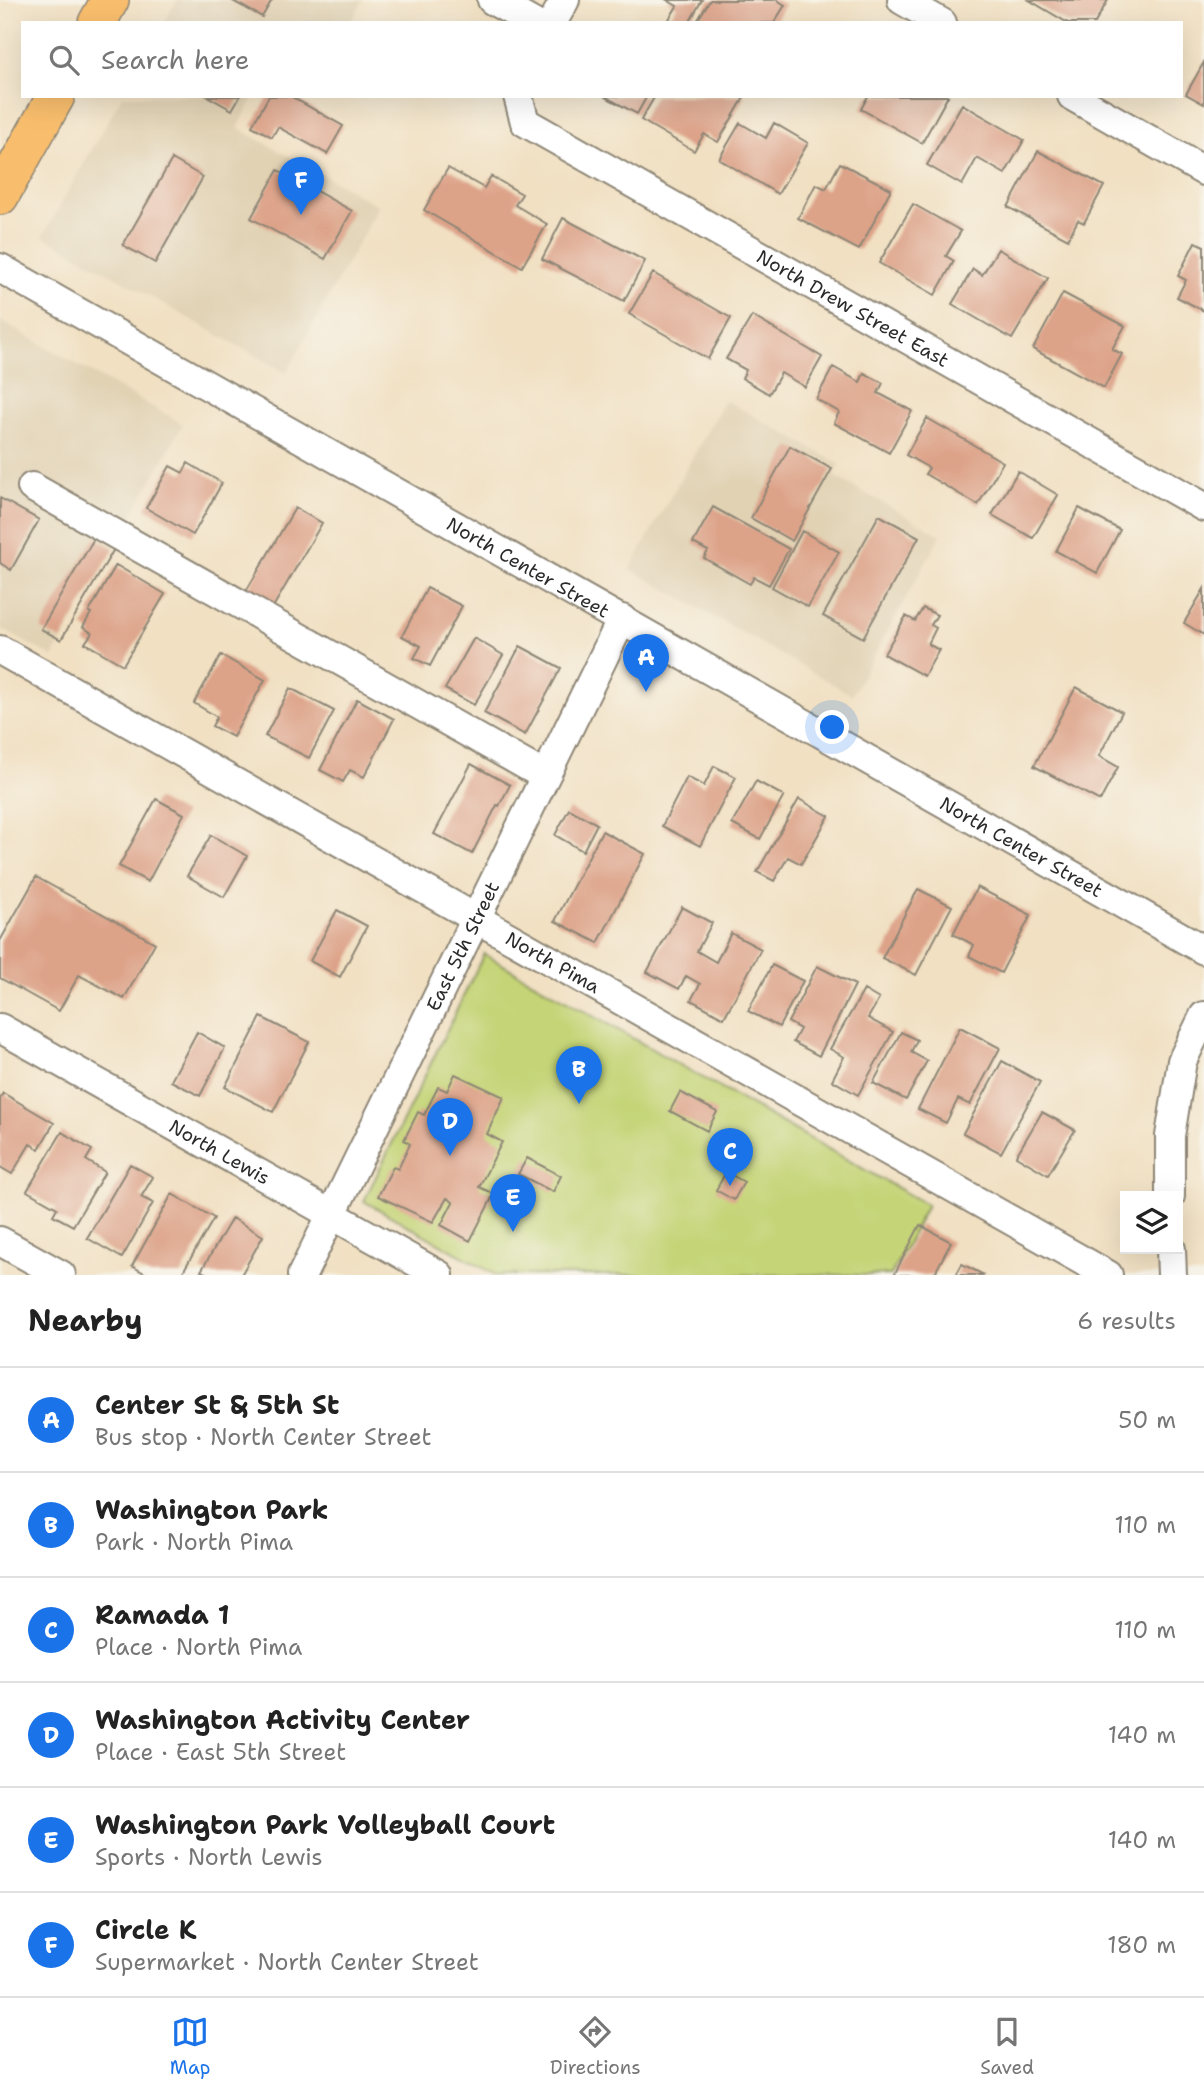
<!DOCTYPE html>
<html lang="en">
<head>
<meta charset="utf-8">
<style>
	body { margin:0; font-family:"Shantell Sans",sans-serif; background:#f6f6f6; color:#222 }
	.controls { position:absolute; right:21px; bottom:21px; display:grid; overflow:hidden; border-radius:0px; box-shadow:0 7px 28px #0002 }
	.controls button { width:63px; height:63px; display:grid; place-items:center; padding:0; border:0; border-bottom:2px solid #e0e0e0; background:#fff; color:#222; font:35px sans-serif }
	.you { position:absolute; left:833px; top:728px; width:24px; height:24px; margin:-18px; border:5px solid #fff; border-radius:50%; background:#1a73e8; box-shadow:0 0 0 10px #1a73e833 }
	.badge { display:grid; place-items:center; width:46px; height:46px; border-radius:50%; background:#1a73e8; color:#fff; font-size:23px; font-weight:700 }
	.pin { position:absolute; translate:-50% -58px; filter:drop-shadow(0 2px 4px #0008) }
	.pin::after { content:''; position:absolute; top:37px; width:24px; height:21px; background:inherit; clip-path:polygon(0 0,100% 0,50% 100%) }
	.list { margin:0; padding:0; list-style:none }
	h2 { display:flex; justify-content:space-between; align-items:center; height:91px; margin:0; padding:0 28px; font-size:30px }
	h2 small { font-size:23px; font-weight:400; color:#767676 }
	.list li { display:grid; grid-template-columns:46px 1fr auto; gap:21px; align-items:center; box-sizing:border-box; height:105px; padding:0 28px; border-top:2px solid #e0e0e0 }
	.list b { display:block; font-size:26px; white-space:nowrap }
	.list p { margin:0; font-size:23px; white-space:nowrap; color:#767676 }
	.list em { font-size:23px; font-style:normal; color:#767676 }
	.icon { flex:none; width:38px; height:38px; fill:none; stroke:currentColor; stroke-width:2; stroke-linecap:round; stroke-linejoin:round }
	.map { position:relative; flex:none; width:1204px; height:1275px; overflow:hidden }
	.search { position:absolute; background:#fff; box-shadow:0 7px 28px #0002; left:21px; right:21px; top:21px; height:77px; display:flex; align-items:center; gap:18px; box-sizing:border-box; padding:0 24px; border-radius:0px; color:#767676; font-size:26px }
	.sheet { height:721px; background:#fff }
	nav { display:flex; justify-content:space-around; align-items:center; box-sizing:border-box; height:98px; border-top:2px solid #e0e0e0; background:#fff; font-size:19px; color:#767676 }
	nav a { display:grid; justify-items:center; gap:4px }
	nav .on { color:#1a73e8 }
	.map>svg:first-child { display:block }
	.built { fill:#e1d2b4 }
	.green { fill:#c4d476; stroke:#788050; stroke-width:2 }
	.building { fill:#dda389 }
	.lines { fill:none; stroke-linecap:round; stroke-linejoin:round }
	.minor-casing { stroke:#8e8676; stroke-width:32 }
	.major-casing { stroke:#8e8676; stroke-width:40 }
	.minor { stroke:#fff; stroke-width:28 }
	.major { stroke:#f9be6d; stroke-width:37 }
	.labels { text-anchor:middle; stroke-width:5; stroke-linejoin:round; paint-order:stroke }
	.street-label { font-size:19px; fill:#2b2b2b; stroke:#f7f3e8 }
</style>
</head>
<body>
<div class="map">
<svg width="1204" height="1275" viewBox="0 0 1204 1275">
	<rect width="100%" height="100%" fill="#f7f3e8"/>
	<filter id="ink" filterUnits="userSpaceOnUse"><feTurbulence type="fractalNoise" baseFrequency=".0143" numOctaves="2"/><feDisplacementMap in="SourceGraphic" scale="14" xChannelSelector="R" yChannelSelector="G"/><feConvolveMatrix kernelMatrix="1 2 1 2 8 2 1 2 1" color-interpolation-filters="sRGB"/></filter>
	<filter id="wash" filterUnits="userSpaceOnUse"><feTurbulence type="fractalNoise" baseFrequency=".00686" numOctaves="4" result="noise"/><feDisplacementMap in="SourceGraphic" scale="28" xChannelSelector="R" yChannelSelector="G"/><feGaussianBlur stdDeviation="1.57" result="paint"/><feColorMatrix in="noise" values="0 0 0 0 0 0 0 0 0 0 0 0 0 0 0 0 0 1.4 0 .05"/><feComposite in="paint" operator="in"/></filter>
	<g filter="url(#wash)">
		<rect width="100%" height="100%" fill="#f1e0c2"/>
		<path class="built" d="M177 0H363L351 23H164Z
			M122 96H254L238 128 379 206 286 373 43 236Z
			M0 321 183 424 53 657 0 628Z
			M725 400 840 464 834 476 941 535 852 695 630 569Z"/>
		<path class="green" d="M484 954 927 1205 891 1275H496L364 1201Z"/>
		<g id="blocks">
			<path class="building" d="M231 0H272L262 17Z
				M667 0H702L689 23 668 21 677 6Z
				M710 0H777L785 5 774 23H696Z
				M1029 0H1108L1095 23H1068Z
				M1204 62V104L1186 94Z
				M207 96H240L232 110Z
				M269 96H290L343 126 327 154 278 127 272 137 252 126Z
				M604 96H647L637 114Z
				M655 96H745L718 142 704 134 694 151 641 120Z
				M868 96H948L922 143 861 109Z
				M962 104 1024 140 1005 174 977 158 962 185 927 165Z
				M740 123 766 138 774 123 808 143 778 194 719 159Z
				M1038 151 1104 186 1084 223 1078 220 1068 239 1008 207Z
				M172 159 203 177 155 263 123 245Z
				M840 163 891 189 859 250 798 218 816 184 826 189Z
				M448 168 484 188 491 176 522 194 515 205 547 224 522 267 424 210Z
				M278 170 352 211 325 259 251 218Z
				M913 204 961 231 946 256 954 261 935 295 879 263Z
				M563 218 645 261 624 301 542 259Z
				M1195 242 1204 246V311L1177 297 1186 280 1178 276Z
				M998 249 1048 278 1012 339 952 304 973 269 982 275Z
				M653 273 731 318 708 359 629 314Z
				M1063 293 1125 326 1112 349 1122 354 1104 388 1033 349Z
				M752 316 822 357 805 387 781 373 769 394 742 378 746 370 726 359Z
				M833 367 860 382 864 373 883 383 878 393 912 411 889 453 834 423 839 412 816 399Z
				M927 418 1003 462 978 505 925 474 929 468 906 455Z
				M790 446 832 469 792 541 751 518Z
				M188 463 222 483 193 535 146 508 170 466 183 473Z
				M1018 471 1058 495 1033 538 992 515Z
				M0 498 39 520 11 570 0 563Z
				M713 507 789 549 769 585 754 577 750 584 704 558 708 551 693 543Z
				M295 508 322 523 272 609 245 593Z
				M1079 508 1120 530 1097 573 1056 551Z
				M879 515 919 537 863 638 823 616Z
				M802 531 839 552 808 607 772 587Z
				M95 537 114 549 61 640 41 629Z
				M116 565 165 594 123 665 85 643 92 633 83 627 91 613 89 612Z
				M427 588 462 606 430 666 414 658 421 646 402 636Z
				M1204 589V635L1184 623Z
				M923 608 937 615 931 625 936 628 928 644 939 650 924 676 884 654 906 616 915 621Z
				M474 638 503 655 474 705 445 689Z
				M520 646 561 668 525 735 484 713Z
				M221 655 265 680 233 737 212 726 217 717 194 703Z
				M1076 687 1122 712 1099 756 1118 767 1100 801 1034 766Z
				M290 688 334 711 309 758 265 736Z
				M357 699 394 719 364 777 350 770 343 782 320 770Z
				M471 764 510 785 499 806 497 805 472 854 434 834Z
				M714 766 736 777 700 846 662 826 687 777 704 786Z
				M756 781 784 796 760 839 732 824Z
				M156 799 184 814 148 882 119 866Z
				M799 799 829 816 801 864 788 857 774 881 757 872Z
				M569 809 597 824 583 851 555 835Z
				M602 831 645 854 598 943 555 921Z
				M211 835 247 856 224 897 187 876Z
				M36 877 155 943 124 999 79 975 59 1011 0 978V941Z
				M977 887 1031 915 1001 973 969 956 974 945 953 934Z
				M918 889 952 906 916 975 882 958Z
				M682 907 712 923 697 951 716 962 731 933 761 949 724 1018 691 1000 700 984 686 976 679 989 647 972Z
				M337 910 367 926 340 977 310 961Z
				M772 965 803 981 779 1027 748 1011Z
				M817 966 855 985 819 1056 793 1042 800 1029 788 1022Z
				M864 990 879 999 868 1018 893 1032 858 1095 832 1080 844 1057 830 1049Z
				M261 1017 309 1042 273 1112 225 1087Z
				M960 1027 1000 1048 970 1105 958 1099 946 1123 918 1109Z
				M197 1032 225 1048 200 1096 171 1081Z
				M901 1032 917 1040 911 1052 927 1061 906 1100 873 1083Z
				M1002 1061 1040 1082 1001 1153 963 1133Z
				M455 1074 504 1097 487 1134 502 1142 479 1187 494 1194 470 1241 441 1225 453 1202 447 1198 433 1222 378 1196 393 1167 398 1169 410 1144 404 1140 418 1112 424 1115 438 1087 447 1091Z
				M680 1092 717 1112 707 1131 670 1111Z
				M3 1093 54 1123 39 1149 30 1144 12 1174 0 1167V1099Z
				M1042 1112 1075 1130 1048 1175 1016 1156Z
				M62 1132 92 1150 86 1160 105 1172 73 1226 53 1215 57 1208 27 1191Z
				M527 1158 561 1176 553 1192 518 1174Z
				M130 1164 153 1177 141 1197 153 1203 122 1258 87 1238Z
				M726 1172 744 1182 734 1200 716 1190Z
				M172 1194 214 1218 181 1275H148L132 1266Z
				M232 1218 263 1236 241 1275H209L201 1271Z
				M920 1225 951 1242 934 1275H894Z
				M962 1264 984 1275H956Z"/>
		</g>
	</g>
	<g filter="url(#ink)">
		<use href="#blocks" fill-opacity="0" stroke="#8e8676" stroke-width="2"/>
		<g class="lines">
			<g class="minor-casing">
				<g id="minor">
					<path d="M492 0 533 23"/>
					<path d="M902 0 942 23"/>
					<path d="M552 23 565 0"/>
					<path id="s1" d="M518 96 525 122 1204 507"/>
					<path d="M1072 96 1204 171"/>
					<path id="s2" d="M0 268 1204 950"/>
					<path d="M32 487 545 776"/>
					<path id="s3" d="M0 650 1108 1275"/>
					<path id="s4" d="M0 1028 439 1275"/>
					<path d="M1170 1196V1136L1182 1061 1204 1016"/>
					<path d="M0 1241 61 1275"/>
					<path d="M1171 1249 1172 1275"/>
					<path id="s5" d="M302 1275 622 619"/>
				</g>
			</g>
			<g class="major-casing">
				<path id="major" d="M97 23 110 0
					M0 196 56 96"/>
			</g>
			<use href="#minor" class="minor"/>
			<use href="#major" class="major"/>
		</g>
	</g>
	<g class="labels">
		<g class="street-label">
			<text dy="7" stroke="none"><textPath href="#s1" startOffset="404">North Drew Street East</textPath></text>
			<text dy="7" stroke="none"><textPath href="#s2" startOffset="607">North Center Street</textPath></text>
			<text dy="7" stroke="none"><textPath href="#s2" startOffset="1174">North Center Street</textPath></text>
			<text dy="7" stroke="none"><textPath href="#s5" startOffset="366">East 5th Street</textPath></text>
			<text dy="7" stroke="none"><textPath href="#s3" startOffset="635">North Pima</textPath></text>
			<text dy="7" stroke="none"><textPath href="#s4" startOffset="252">North Lewis</textPath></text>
		</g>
	</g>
</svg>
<div class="controls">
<button><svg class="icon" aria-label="layers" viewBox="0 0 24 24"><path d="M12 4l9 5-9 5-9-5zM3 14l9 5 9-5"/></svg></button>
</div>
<div class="you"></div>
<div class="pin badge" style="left:646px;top:692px">A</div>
<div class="pin badge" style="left:579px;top:1104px">B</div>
<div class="pin badge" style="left:730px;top:1186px">C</div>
<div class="pin badge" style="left:450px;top:1156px">D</div>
<div class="pin badge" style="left:513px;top:1232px">E</div>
<div class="pin badge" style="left:301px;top:215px">F</div>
<div class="search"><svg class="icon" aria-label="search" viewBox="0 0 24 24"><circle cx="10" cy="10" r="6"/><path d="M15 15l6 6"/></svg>Search here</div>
</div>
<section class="sheet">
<h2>Nearby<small>6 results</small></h2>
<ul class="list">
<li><span class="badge">A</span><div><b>Center St &amp; 5th St</b><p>Bus stop · North Center Street</p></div><em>50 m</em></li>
<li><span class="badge">B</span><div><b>Washington Park</b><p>Park · North Pima</p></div><em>110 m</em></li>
<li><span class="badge">C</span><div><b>Ramada 1</b><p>Place · North Pima</p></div><em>110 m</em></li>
<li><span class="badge">D</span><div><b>Washington Activity Center</b><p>Place · East 5th Street</p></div><em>140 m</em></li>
<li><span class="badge">E</span><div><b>Washington Park Volleyball Court</b><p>Sports · North Lewis</p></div><em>140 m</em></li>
<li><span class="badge">F</span><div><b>Circle K</b><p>Supermarket · North Center Street</p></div><em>180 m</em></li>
</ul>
</section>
<nav>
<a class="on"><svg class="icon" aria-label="map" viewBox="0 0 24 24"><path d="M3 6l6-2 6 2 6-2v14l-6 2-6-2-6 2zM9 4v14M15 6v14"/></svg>Map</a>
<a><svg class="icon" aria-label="directions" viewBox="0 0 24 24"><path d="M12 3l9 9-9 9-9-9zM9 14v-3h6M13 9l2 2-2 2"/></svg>Directions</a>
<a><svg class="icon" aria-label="saved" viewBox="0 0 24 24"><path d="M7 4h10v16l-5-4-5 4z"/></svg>Saved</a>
</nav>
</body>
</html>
